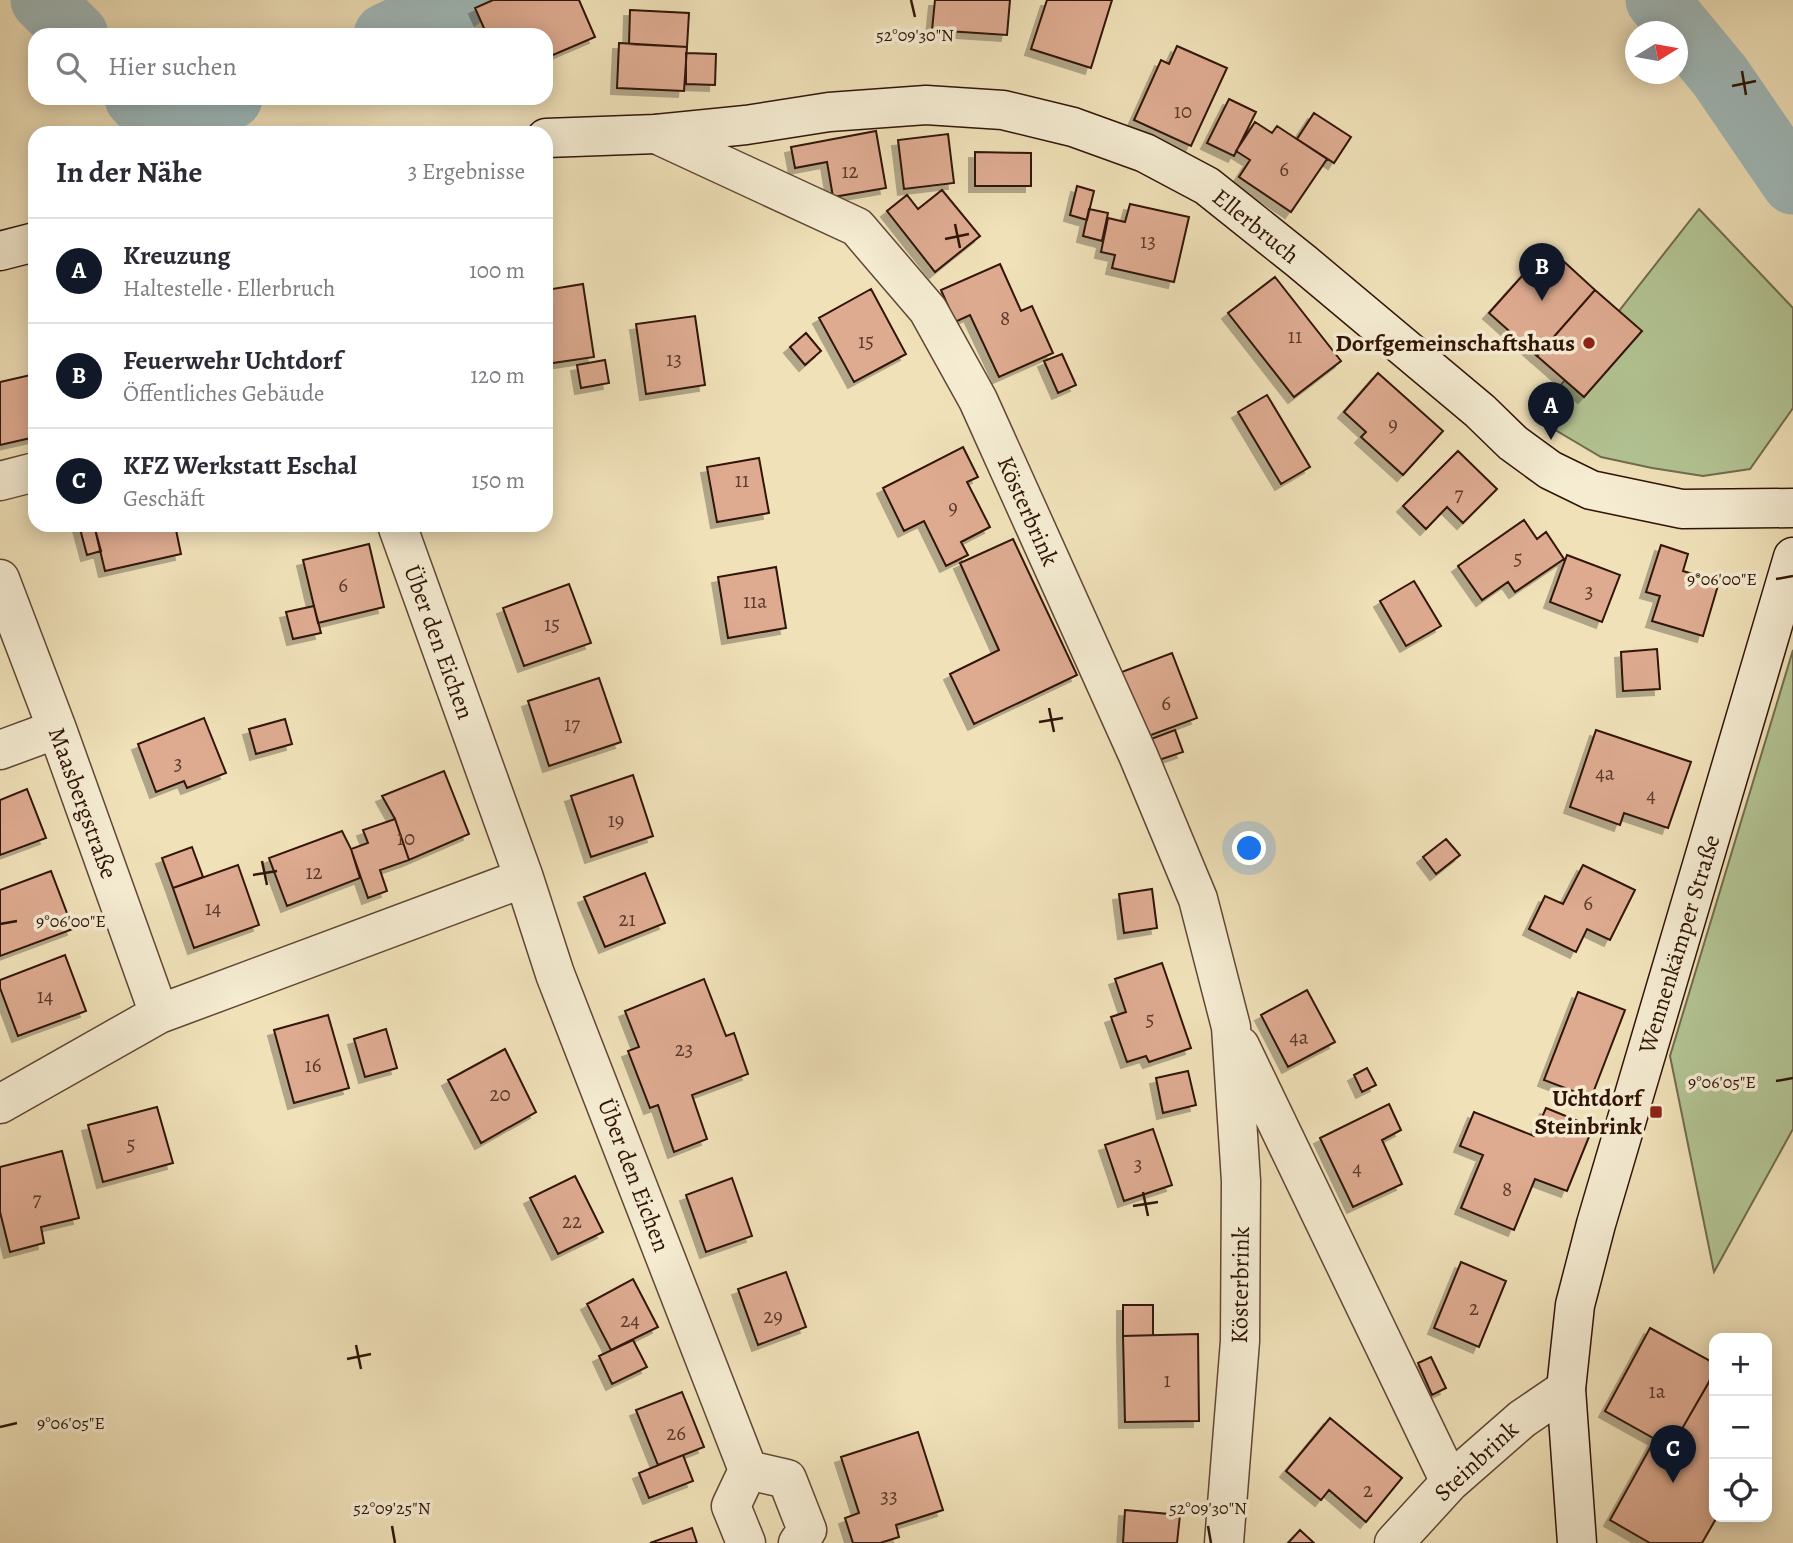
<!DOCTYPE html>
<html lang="de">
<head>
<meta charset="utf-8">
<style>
	body { margin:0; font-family:Alegreya,serif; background:#f7f7f7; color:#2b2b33 }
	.controls { position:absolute; right:21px; bottom:21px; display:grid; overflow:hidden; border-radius:14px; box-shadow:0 4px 18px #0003 }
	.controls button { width:63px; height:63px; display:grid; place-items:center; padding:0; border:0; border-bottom:2px solid #e1e1e2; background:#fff; color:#2b2b33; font:35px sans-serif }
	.compass { position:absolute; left:1625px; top:21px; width:63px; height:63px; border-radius:50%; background:#fff; box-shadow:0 4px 18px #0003; rotate:79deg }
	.you { position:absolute; left:1250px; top:849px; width:24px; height:24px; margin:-18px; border:5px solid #fff; border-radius:50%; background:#1a73e8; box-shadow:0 0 0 10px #1a73e833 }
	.badge { display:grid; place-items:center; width:46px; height:46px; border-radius:50%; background:#111827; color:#fff; font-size:23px; font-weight:700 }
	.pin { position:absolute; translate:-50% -58px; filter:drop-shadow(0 2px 4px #0008) }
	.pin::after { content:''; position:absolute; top:37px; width:24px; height:21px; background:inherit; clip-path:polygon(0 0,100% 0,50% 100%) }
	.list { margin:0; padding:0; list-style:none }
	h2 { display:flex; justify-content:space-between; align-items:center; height:91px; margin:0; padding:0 28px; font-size:30px }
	h2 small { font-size:23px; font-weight:400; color:#7c7c81 }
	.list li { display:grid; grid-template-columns:46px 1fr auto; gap:21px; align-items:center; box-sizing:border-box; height:105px; padding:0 28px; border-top:2px solid #e1e1e2 }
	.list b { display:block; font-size:26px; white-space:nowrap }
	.list p { margin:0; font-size:23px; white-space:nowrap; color:#7c7c81 }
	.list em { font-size:23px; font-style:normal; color:#7c7c81 }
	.icon { flex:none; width:38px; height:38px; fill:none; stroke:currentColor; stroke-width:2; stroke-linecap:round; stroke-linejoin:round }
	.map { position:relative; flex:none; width:1793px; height:1543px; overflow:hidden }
	.search { position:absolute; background:#fff; box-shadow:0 4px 18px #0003; left:28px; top:28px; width:525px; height:77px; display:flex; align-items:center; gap:18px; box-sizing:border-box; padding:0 24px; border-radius:21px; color:#7c7c81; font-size:26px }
	.panel { position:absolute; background:#fff; box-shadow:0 4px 18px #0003; left:28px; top:126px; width:525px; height:406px; border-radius:21px }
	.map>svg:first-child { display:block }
	.green { fill:#b3c494; stroke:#726c4e; stroke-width:2 }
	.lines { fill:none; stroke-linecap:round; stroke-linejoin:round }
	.river { stroke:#a0babb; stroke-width:63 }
	.building { fill:#deab91; stroke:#301407; stroke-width:2; filter:url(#shadow) }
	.street-casing { stroke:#604734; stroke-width:41 }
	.secondary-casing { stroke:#301407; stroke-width:41 }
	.street { stroke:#f5ecd2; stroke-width:38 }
	.secondary { stroke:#f5ecd2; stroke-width:38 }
	.ticks { fill:none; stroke:#301407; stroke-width:2.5 }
	.poi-dot { fill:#8f2418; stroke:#f5ecd2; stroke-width:2.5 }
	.labels { text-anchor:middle; stroke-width:7; stroke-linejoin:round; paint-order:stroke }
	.number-label { font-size:21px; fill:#5c3a2a }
	.street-label { font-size:24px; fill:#301407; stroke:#f5ecd2 }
	.poi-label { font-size:24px; font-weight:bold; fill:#301407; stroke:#f5ecd2; text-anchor:end }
	.ticks-label { font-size:18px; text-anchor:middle; fill:#301407; stroke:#f5ecd2; stroke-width:7; stroke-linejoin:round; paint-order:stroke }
</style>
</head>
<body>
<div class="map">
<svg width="1793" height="1543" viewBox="0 0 1793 1543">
	<defs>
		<filter id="shadow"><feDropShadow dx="-6" dy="6" stdDeviation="0" flood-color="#0004"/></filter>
	</defs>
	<rect width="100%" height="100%" fill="#f0e1b9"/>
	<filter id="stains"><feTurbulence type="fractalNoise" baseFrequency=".00286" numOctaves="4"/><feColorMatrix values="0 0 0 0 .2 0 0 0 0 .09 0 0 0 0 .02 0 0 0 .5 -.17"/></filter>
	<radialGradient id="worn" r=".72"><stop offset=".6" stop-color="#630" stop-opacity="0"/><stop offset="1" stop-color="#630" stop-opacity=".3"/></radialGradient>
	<path class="green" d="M1699 209 1793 308V408L1750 469 1703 476 1652 468 1601 457 1535 418Z
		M1793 650V1129L1714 1272 1670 1056Z"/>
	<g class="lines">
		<path class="river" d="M42 0 77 35
			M1657 0 1720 76 1793 183
			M385 35 458 0
			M136 98 144 106 221 102 231 98"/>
	</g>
	<path class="building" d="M493 0H579L595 37 546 58V35H487L475 8Z
		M935 0H1010L1007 35 932 30Z
		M1047 0H1112L1091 68 1031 49Z
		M630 10 689 13 687 47 629 44Z
		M619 43 687 47 684 91 617 88Z
		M1177 46 1227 68 1191 146 1134 120 1161 60 1169 64Z
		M686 53 716 54 715 85 686 84Z
		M1229 99 1256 112 1234 156 1207 143Z
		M1314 113 1351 137 1334 163 1297 139Z
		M1255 122 1272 133 1277 126 1327 159 1291 212 1239 177 1250 160 1236 151Z
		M876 131 886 188 833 197 827 162 795 168 791 147Z
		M948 134 954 183 904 189 898 140Z
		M975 152 1031 153V186H975Z
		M1077 186 1094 191 1087 220 1070 215Z
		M942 190 980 236 935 272 887 211 907 195 918 209Z
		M1130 204 1189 217 1174 282 1112 268 1115 255 1101 252 1108 218 1125 222Z
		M1089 209 1108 213 1102 241 1083 236Z
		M1548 247 1595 290 1537 356 1489 313Z
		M1000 264 1021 311 1032 306 1053 353 999 377 970 315 955 322 941 290Z
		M1275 277 1341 361 1294 397 1228 313Z
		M583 284 594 357 546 364V290Z
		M871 289 906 354 854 382 819 318Z
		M1595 290 1642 331 1584 397 1537 356Z
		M695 316 705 385 646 394 636 324Z
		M806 333 821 351 805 365 790 347Z
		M1062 354 1076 385 1058 393 1044 361Z
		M605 360 609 383 581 388 577 365Z
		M1378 373 1443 431 1403 475 1361 437 1366 432 1344 412Z
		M35 374V429L33 430 35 437 0 445V382Z
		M1267 395 1310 467 1281 484 1238 412Z
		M963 447 978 477 967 482 990 527 961 542 968 555 946 566 924 521 904 531 883 488Z
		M1458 451 1497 489 1463 523 1447 507 1426 529 1403 506Z
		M759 458 769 513 717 522 707 467Z
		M1524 520 1537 539 1546 532 1564 559 1515 592 1508 582 1482 600 1458 566Z
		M79 525H94L101 551 87 555Z
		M94 525H175L181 554 105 571Z
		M1013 539 1077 675 974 724 950 674 999 650 960 563Z
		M369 544 384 607 318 623 303 560Z
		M1661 545 1688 554 1683 571 1719 582 1703 636 1652 621 1660 596 1646 592Z
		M1567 555 1620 575 1602 622 1550 602Z
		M776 567 786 628 728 638 718 577Z
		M1414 581 1441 626 1406 646 1380 601Z
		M569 584 591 643 524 666 503 608Z
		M314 606 321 633 293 639 286 612Z
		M1657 649 1660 689 1623 691 1621 652Z
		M1172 653 1197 718 1143 738 1119 673Z
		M599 678 621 742 549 766 528 701Z
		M204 718 226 773 187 788 184 781 156 792 138 744Z
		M285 719 292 744 256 754 249 729Z
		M1175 730 1183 752 1159 760 1151 739Z
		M1596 730 1691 762 1668 828 1624 813 1620 825 1570 807Z
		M444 771 469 834 409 860 395 819 382 796Z
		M633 775 653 836 591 857 571 796Z
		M27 789 46 838 0 855V800Z
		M395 819 409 860 380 870 387 891 368 898 351 849 368 843 363 830Z
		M342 831 351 849 360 878 287 906 269 858Z
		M1446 839 1460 855 1436 874 1423 857Z
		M192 847 203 877 173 888 162 858Z
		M238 865 259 925 194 948 173 888Z
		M1583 865 1635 890 1610 940 1587 929 1576 952 1529 929 1545 896 1563 904Z
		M51 871 73 929 0 956V890Z
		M645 873 665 923 605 947 584 897Z
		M1152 889 1157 928 1124 933 1119 894Z
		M65 955 86 1011 18 1036 0 988V980Z
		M1162 963 1191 1048 1149 1062 1146 1056 1127 1062 1111 1017 1126 1012 1115 979Z
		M704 979 726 1036 734 1033 748 1074 692 1095 707 1139 674 1152 658 1105 650 1108 628 1051 639 1047 625 1011Z
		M1307 990 1335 1042 1288 1067 1261 1015Z
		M1578 992 1625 1010 1591 1098 1544 1080Z
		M328 1015 349 1088 294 1103 274 1030Z
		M386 1029 397 1068 365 1077 354 1039Z
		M505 1049 536 1112 481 1143 448 1080Z
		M1367 1068 1376 1085 1362 1092 1354 1075Z
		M1188 1071 1196 1105 1163 1113 1156 1078Z
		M1389 1104 1401 1130 1382 1140 1402 1184 1353 1207 1320 1138Z
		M157 1107 173 1163 103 1182 88 1125Z
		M1546 1108 1593 1127 1567 1191 1535 1179 1514 1230 1461 1208 1483 1155 1460 1146 1474 1112 1534 1136Z
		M1153 1129 1172 1185 1124 1201 1105 1145Z
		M62 1151 79 1218 41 1227 44 1243 10 1252 0 1212V1167Z
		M575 1176 603 1232 558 1254 530 1198Z
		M732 1178 752 1236 706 1252 686 1195Z
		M1461 1262 1506 1281 1479 1347 1434 1328Z
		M786 1272 806 1327 758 1345 738 1289Z
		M633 1279 658 1327 611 1350 587 1304Z
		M1123 1305H1153V1336H1123Z
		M1650 1328 1714 1363V1370L1709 1382 1671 1448 1605 1411Z
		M1198 1334 1199 1421 1125 1422 1123 1336Z
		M633 1340 647 1367 612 1384 599 1356Z
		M1431 1357 1446 1388 1432 1395 1418 1363Z
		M1709 1382 1714 1385V1517H1717L1702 1543H1650L1610 1520 1655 1439 1671 1448Z
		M682 1392 704 1447 658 1465 636 1410Z
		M1330 1418 1402 1478 1366 1522 1329 1490 1321 1500 1286 1471Z
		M918 1432 943 1510 896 1525 899 1537 880 1543H853L845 1518 859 1513 841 1457Z
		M683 1455 693 1481 649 1498 639 1473Z
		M1125 1510 1180 1515 1177 1543H1123Z
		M692 1528 697 1543H650Z
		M1300 1530 1314 1543H1288Z"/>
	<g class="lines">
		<g class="street-casing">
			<path id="street" d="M656 134 857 227 928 310 978 400 1138 755 1198 899 1231 1027 1241 1181 1240 1341 1224 1543
				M0 481 35 472
				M397 525 524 878 555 974 748 1470 731 1506 746 1543
				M0 579 57 729 159 1014
				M0 750 57 729
				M1240 1046 1450 1482
				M0 1104 159 1014 524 878
				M748 1470 787 1479 807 1530 798 1543
				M1394 1543 1450 1482 1522 1419 1566 1389"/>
		</g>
		<g class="secondary-casing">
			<path id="secondary" d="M546 138 656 134 746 125 829 112 926 105 1003 110 1073 127 1145 153 1207 186 1301 261 1480 411 1513 443 1550 470 1591 490 1682 509 1793 508
				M0 251 35 242
				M1577 1543 1566 1389 1575 1305 1596 1224 1793 557"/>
		</g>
		<use href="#street" class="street"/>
		<use href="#secondary" class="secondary"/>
	</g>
	<path class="ticks" d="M911 0 915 17M1742 71 1746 95M1732 86 1756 81M955 224 960 248M945 239 969 234M1776 579 1793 576M1049 708 1054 732M1039 722 1063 718M262 861 267 885M253 875 277 871M0 924 17 921M1776 1081 1793 1078M1143 1192 1148 1216M1133 1206 1158 1202M356 1345 361 1369M347 1359 371 1354M0 1427 17 1423M392 1526 395 1543M1208 1526 1211 1543"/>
	<g class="poi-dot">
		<circle cx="1589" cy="343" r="7"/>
		<rect x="1649" y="1105" width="14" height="14" rx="3.5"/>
	</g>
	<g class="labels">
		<g class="number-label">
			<text x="1183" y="118">10</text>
			<text x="1284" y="176">6</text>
			<text x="850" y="178">12</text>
			<text x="1148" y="248">13</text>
			<text x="1005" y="325">8</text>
			<text x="1295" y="343">11</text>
			<text x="866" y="348">15</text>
			<text x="674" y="366">13</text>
			<text x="1393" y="431">9</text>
			<text x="742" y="487">11</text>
			<text x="1459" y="501">7</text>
			<text x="953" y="514">9</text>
			<text x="1518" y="565">5</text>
			<text x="343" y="592">6</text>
			<text x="1589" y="598">3</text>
			<text x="755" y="608">11a</text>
			<text x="552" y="631">15</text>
			<text x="1166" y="710">6</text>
			<text x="572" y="731">17</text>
			<text x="178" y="770">3</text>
			<text x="1605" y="780">4a</text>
			<text x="1651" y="802">4</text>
			<text x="616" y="827">19</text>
			<text x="406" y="845">10</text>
			<text x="314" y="879">12</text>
			<text x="1588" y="910">6</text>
			<text x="213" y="915">14</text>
			<text x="627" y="926">21</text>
			<text x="45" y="1003">14</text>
			<text x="1150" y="1026">5</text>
			<text x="1299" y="1044">4a</text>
			<text x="684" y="1056">23</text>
			<text x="313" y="1072">16</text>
			<text x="500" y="1101">20</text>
			<text x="131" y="1151">5</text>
			<text x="1138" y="1171">3</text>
			<text x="1357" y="1175">4</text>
			<text x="1507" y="1196">8</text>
			<text x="37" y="1206">7</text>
			<text x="572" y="1228">22</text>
			<text x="1474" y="1315">2</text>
			<text x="773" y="1323">29</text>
			<text x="630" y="1327">24</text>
			<text x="1167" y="1387">1</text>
			<text x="1657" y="1398">1a</text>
			<text x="676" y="1440">26</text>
			<text x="1368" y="1497">2</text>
			<text x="889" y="1503">33</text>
		</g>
		<g class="street-label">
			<text transform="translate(1256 226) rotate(39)" y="8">Ellerbruch</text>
			<text transform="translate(1028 511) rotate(66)" y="8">Kösterbrink</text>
			<text transform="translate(439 642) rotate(70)" y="8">Über den Eichen</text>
			<text transform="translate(83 803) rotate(70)" y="8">Maasbergstraße</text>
			<text transform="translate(1679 944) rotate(-73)" y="8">Wennenkämper Straße</text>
			<text transform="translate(634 1175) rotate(69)" y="8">Über den Eichen</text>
			<text transform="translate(1240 1285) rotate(-89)" y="8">Kösterbrink</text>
			<text transform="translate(1476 1461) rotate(-43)" y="8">Steinbrink</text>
		</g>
		<g class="poi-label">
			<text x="1575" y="351">Dorfgemeinschaftshaus</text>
			<text x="1642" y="1106">Uchtdorf<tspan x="1642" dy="28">Steinbrink</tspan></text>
		</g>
	</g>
	<g class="ticks-label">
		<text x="915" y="41">52°09'30"N</text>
		<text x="1722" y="585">9°06'00"E</text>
		<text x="71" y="927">9°06'00"E</text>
		<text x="1722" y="1088">9°06'05"E</text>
		<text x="71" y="1429">9°06'05"E</text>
		<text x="392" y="1514">52°09'25"N</text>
		<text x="1208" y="1514">52°09'30"N</text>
	</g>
	<rect width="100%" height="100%" filter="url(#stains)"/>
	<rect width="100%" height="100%" fill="url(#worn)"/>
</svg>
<div class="controls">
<button>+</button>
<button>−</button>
<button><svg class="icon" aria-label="locate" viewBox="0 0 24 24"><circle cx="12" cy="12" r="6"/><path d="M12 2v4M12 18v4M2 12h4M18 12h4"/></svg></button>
</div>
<svg class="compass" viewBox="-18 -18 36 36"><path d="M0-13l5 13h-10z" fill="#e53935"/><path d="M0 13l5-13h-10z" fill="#7c7c81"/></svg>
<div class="you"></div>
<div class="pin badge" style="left:1551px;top:440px">A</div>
<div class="pin badge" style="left:1542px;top:301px">B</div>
<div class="pin badge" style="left:1673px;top:1483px">C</div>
<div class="search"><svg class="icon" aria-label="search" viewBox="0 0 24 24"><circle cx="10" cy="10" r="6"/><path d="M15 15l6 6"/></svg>Hier suchen</div>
<section class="panel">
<h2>In der Nähe<small>3 Ergebnisse</small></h2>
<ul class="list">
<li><span class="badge">A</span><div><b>Kreuzung</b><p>Haltestelle · Ellerbruch</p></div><em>100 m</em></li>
<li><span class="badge">B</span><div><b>Feuerwehr Uchtdorf</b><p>Öffentliches Gebäude</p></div><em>120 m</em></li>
<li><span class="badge">C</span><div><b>KFZ Werkstatt Eschal</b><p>Geschäft</p></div><em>150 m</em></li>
</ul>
</section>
</div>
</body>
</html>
